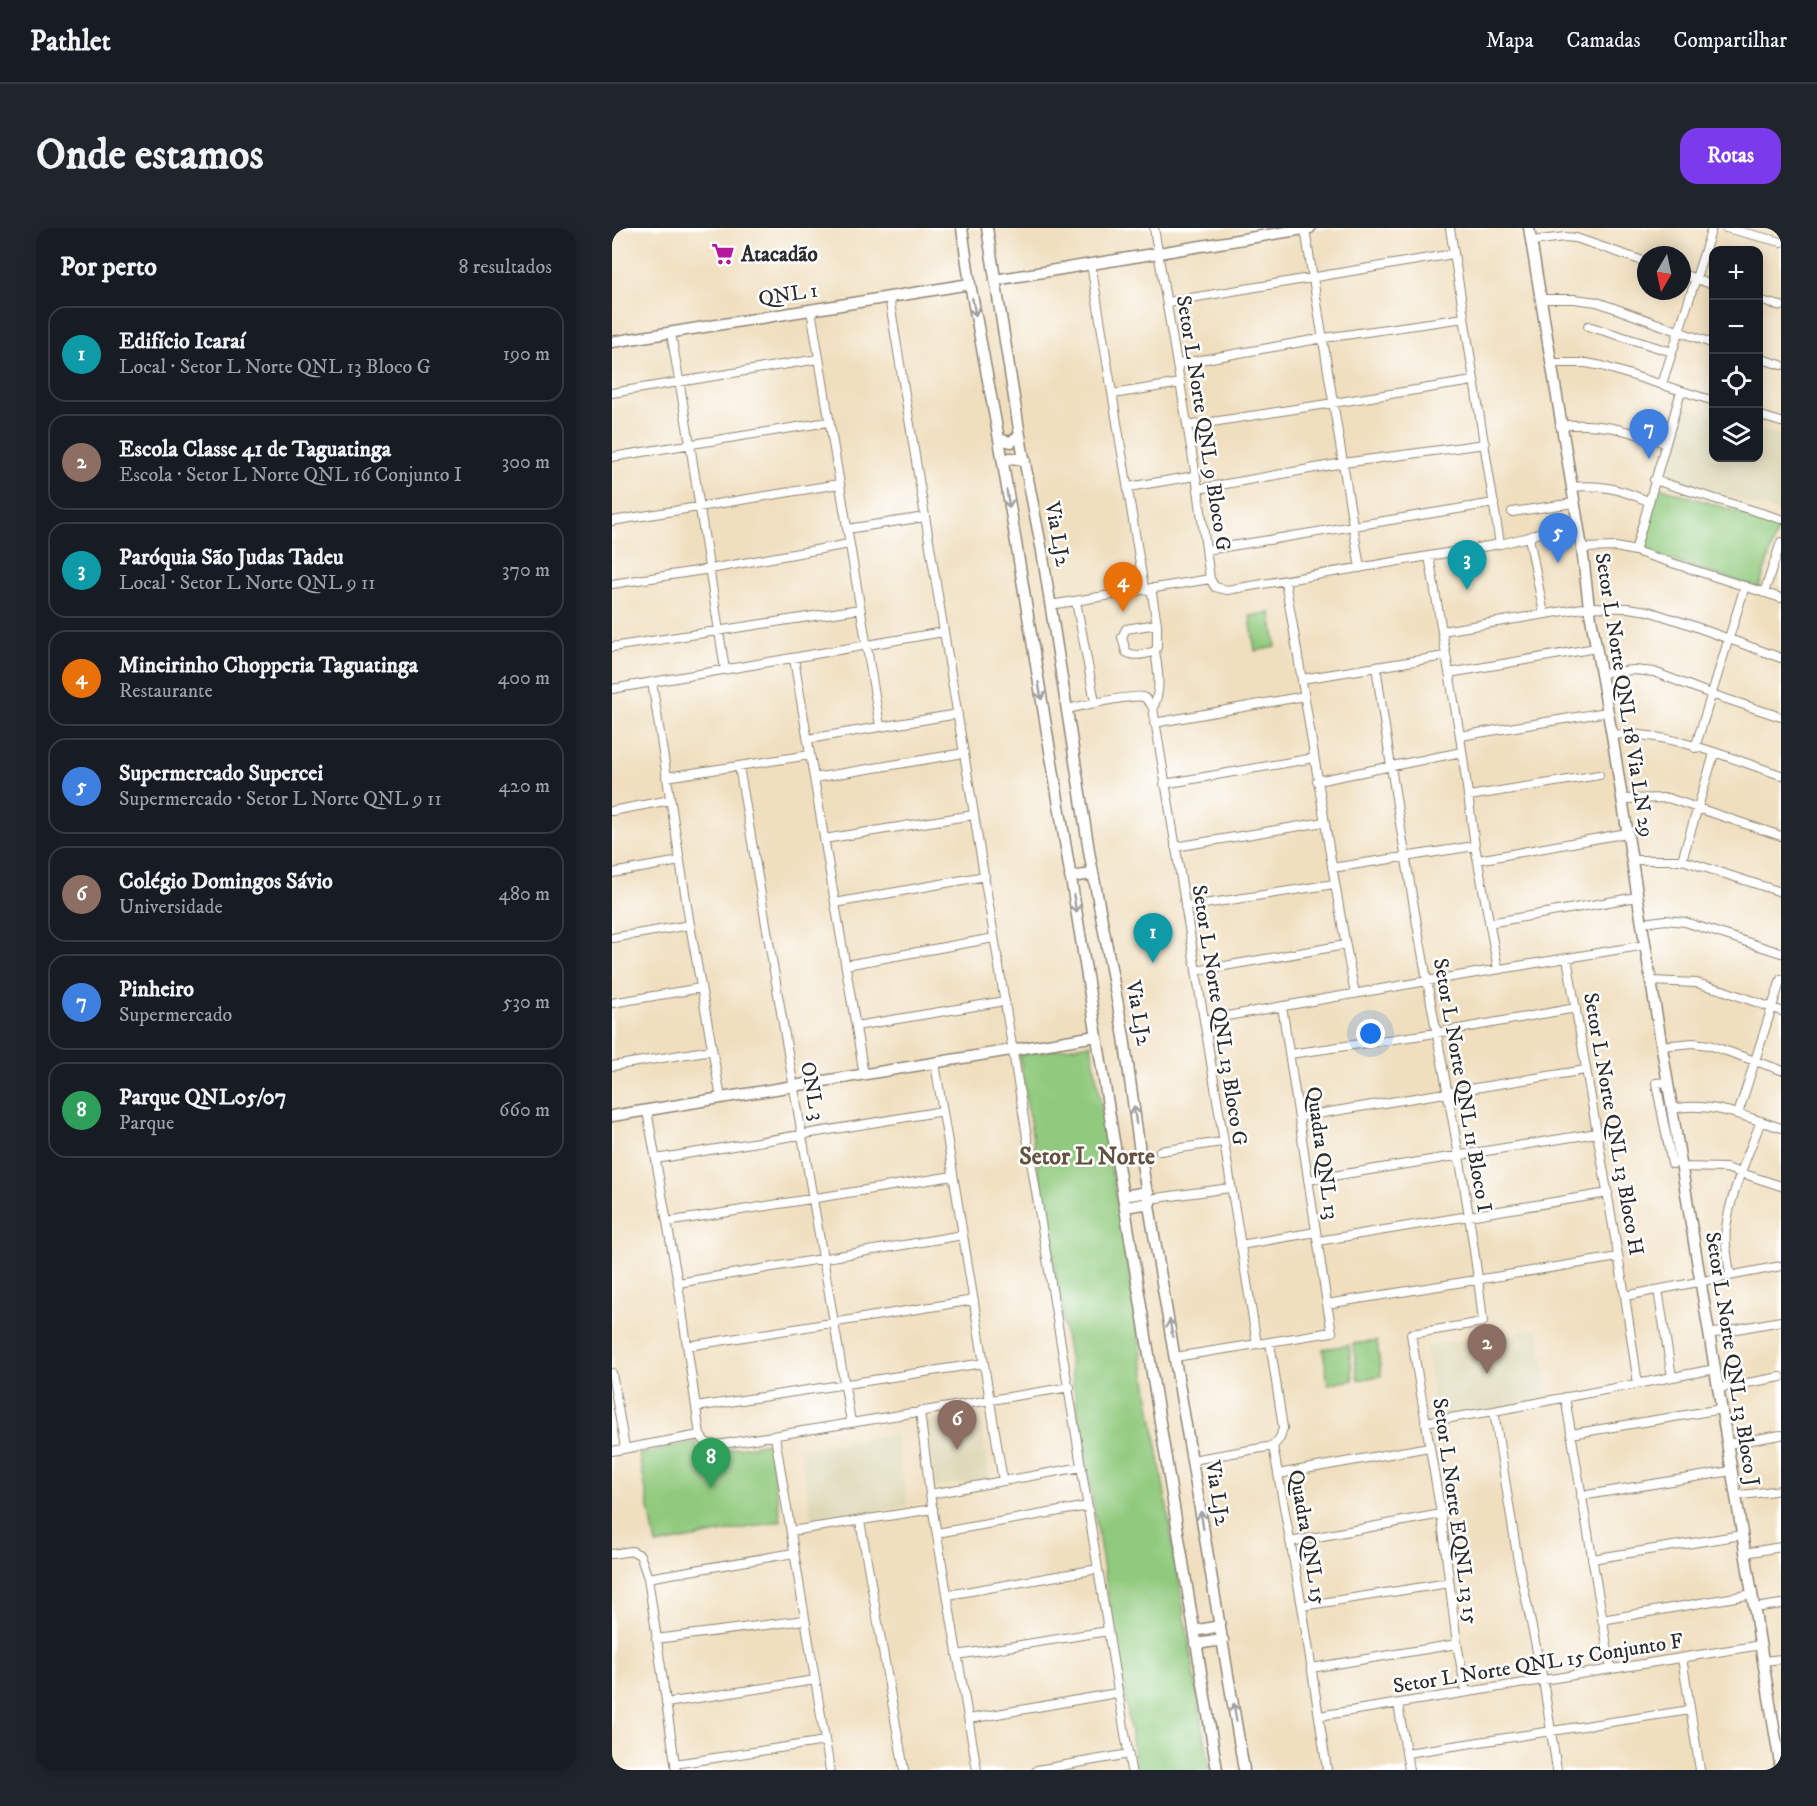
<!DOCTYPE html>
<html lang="pt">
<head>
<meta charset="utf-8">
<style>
	body { margin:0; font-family:"IM FELL DW Pica",serif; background:#20242c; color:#f1f3f6 }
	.controls { position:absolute; right:18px; top:18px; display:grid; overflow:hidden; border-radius:12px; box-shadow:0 3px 15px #0003 }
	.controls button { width:54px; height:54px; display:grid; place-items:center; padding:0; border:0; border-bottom:2px solid #363941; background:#171b24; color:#f1f3f6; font:30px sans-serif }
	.compass { position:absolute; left:1025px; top:18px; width:54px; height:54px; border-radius:50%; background:#171b24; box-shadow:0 3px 15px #0003; rotate:189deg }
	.you { position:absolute; left:759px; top:806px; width:21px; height:21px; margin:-15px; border:4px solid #fff; border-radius:50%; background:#1a73e8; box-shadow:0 0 0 9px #1a73e833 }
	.badge { display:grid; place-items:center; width:39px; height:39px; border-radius:50%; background:#7c3aed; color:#fff; font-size:20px; font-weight:700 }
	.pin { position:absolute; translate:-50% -50px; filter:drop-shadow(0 2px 3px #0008) }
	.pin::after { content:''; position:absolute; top:32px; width:21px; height:18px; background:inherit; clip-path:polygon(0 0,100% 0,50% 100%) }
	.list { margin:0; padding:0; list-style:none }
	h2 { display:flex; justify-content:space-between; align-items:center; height:78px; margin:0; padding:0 24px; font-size:26px }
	h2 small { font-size:20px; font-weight:400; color:#9ea1a6 }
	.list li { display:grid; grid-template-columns:39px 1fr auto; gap:18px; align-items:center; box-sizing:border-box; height:96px; margin:0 12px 12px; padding:0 12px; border:2px solid #363941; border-radius:18px }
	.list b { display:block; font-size:22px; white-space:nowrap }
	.list p { margin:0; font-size:20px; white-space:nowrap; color:#9ea1a6 }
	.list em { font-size:20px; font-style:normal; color:#9ea1a6 }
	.icon { flex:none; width:33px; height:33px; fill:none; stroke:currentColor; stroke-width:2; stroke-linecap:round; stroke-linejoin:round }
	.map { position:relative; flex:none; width:1169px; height:1542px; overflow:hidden; border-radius:18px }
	header { display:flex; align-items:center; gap:36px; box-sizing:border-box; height:84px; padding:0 30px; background:#171b24; border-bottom:2px solid #363941 }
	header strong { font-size:28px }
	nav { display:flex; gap:33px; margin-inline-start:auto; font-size:21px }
	.intro { display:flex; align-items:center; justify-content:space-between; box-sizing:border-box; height:144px; padding:0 36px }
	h1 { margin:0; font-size:42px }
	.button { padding:15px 27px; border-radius:18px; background:#7c3aed; color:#fff; font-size:21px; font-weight:700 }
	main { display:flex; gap:36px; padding:0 36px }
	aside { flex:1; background:#171b24; border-radius:18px; box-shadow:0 3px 15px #0003 }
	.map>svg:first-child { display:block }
	.built { fill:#ded8b7 }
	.green { fill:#91ca7e; stroke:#5e7a54; stroke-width:1.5 }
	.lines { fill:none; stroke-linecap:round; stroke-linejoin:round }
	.street-casing { stroke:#8e8575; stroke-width:10 }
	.secondary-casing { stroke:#8e8575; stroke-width:13 }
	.street { stroke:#fff; stroke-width:8 }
	.secondary { stroke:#fff; stroke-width:10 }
	.oneway { stroke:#a0a0a0 }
	.labels { text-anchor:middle; stroke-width:5; stroke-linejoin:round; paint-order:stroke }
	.poi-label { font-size:21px; font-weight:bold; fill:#2b2b2b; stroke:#fff; text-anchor:start }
	.street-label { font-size:21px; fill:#2b2b2b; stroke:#fff }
	.quarter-label { font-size:24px; font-weight:bold; fill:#645240; stroke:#fff }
</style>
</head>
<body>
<header>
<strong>Pathlet</strong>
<nav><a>Mapa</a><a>Camadas</a><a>Compartilhar</a></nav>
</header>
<div class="intro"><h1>Onde estamos</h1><a class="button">Rotas</a></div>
<main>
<aside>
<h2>Por perto<small>8 resultados</small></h2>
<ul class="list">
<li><span class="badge" style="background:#0f9aa8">1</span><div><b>Edifício Icaraí</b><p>Local · Setor L Norte QNL 13 Bloco G</p></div><em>190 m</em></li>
<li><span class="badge" style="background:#8d6e63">2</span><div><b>Escola Classe 41 de Taguatinga</b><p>Escola · Setor L Norte QNL 16 Conjunto I</p></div><em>300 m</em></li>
<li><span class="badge" style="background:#0f9aa8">3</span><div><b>Paróquia São Judas Tadeu</b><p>Local · Setor L Norte QNL 9 11</p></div><em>370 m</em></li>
<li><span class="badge" style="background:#e8710a">4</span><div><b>Mineirinho Chopperia Taguatinga</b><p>Restaurante</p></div><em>400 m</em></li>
<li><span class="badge" style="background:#3f7fe0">5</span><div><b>Supermercado Supercei</b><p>Supermercado · Setor L Norte QNL 9 11</p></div><em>420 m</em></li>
<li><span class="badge" style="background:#8d6e63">6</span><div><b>Colégio Domingos Sávio</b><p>Universidade</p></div><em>480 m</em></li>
<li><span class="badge" style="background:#3f7fe0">7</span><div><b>Pinheiro</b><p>Supermercado</p></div><em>530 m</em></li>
<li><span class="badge" style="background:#2e9e5b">8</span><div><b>Parque QNL05/07</b><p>Parque</p></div><em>660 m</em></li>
</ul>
</aside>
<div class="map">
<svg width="1169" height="1542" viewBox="0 0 1169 1542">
	<rect width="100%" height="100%" fill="#fff"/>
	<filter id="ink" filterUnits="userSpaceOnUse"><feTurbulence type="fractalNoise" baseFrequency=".0167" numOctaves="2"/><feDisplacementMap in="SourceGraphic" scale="12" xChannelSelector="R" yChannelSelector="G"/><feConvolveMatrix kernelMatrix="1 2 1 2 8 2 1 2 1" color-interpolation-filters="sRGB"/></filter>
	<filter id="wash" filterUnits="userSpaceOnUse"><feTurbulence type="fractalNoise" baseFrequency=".008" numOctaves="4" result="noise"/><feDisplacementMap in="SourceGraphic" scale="24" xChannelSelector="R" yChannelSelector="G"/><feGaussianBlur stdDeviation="1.35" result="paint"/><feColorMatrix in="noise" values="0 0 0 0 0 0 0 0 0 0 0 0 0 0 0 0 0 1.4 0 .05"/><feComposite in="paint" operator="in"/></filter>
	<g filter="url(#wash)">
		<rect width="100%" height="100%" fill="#f0dfbf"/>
		<path class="built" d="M1075 179 1101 187 1102 230H1146L1147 201 1169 208V283L1166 284 1053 249 1051 243 1072 181Z
			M926 1101 938 1173 825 1192 813 1118Z
			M367 1184 378 1251 323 1259 313 1193Z
			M284 1207 296 1278 200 1294 188 1221Z"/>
		<path class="green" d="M1047 259 1167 297 1147 360 1026 322Z
			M659 385 664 419 643 423 638 388Z
			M479 816 598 1542H525L407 827Z
			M765 1113 769 1148 746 1152 741 1116Z
			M737 1117 741 1152 716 1156 711 1121Z
			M84 1214 87 1226 157 1215 169 1293 44 1317 27 1226Z"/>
	</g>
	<g filter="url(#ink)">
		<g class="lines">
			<g class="street-casing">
				<path id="street" d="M542 0 586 261 598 351 603 359 615 362 888 316 917 309 940 299 964 294
					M838 0 888 316
					M1114 0 1169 14
					M693 1 748 340
					M919 13 953 9 964 10 1034 34
					M479 36 532 360
					M1070 46 1102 57
					M277 69 519 1542
					M928 71H962L985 74 1102 116
					M1146 72 1169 78
					M555 74 841 26
					M199 82 268 498
					M976 98 1060 124
					M59 105 78 216 113 442
					M1146 130 1169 137
					M939 135H974L990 138 1102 173
					M566 136 712 110 852 90
					M1050 156 1100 0
					M0 165 206 131
					M501 166 569 155
					M1146 187 1169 194
					M575 198 861 153
					M948 198C988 193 1016 203 1053 215
					M0 229 216 194
					M1042 252 1169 291
					M516 259 583 248
					M959 259C990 256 1007 261 1036 273
					M586 261 731 235 873 216
					M900 284 962 275
					M0 293 227 256
					M235 301 313 289
					M917 309 932 386
					M970 320 1004 319 1023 323 1169 370
					M595 322 882 275
					M1023 323 1069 163
					M817 328 848 508 863 618 886 741
					M673 353C698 491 716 629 743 766
					M0 356 98 341 237 316
					M539 360 545 396V419L543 423C535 426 522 429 514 424L510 409 514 401 545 396
					M1152 365 1169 314
					M464 373 483 474
					M438 377 598 351
					M830 403 977 379 1016 380 1036 383 1076 396 1169 430
					M0 419 248 381
					M182 431 252 847
					M764 438C779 543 796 648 815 752 835 865 859 979 871 1094L799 1106 829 1286 845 1416 854 1464
					M837 445 984 420
					M989 445 1022 442 1042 444 1099 466 1169 489
					M690 451 833 428
					M40 454 78 697 109 870
					M0 461 331 404
					M541 480C550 461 546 443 543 423
					M455 481C469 478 520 466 531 469 536 471 538 475 541 480L645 1116
					M542 495 693 468
					M1000 507C1050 501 1120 531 1169 547
					M848 508 995 484
					M196 511 346 486
					M1083 520 1133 358
					M127 538 239 1194
					M54 549 198 527
					M202 550 352 525
					M705 553 850 524
					M552 556 702 530
					M857 568 987 547
					M1010 571 1056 570 1169 608
					M0 583 58 572
					M212 611 361 587
					M563 619 712 594
					M866 632 1015 605
					M1020 632H1070L1169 664
					M1070 632 1102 526
					M720 640 863 618
					M0 645 68 633
					M223 675 373 648
					M573 679 722 656
					M877 695 1025 669
					M1030 695 1054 692 1073 694 1169 725
					M0 710 78 697
					M955 730 1013 1068 1026 1156
					M234 737 382 710
					M584 743 733 717
					M1039 753 1084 755 1110 762 1169 783
					M0 775 89 760
					M670 778 715 1076
					M592 792 815 753 1034 717
					M244 798 393 773
					M1050 818 1081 815 1097 817 1169 842
					M678 826 824 805 964 780
					M323 835 391 1253
					M0 838 100 822
					M1056 854 1044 855 1060 936 1069 934
					M1061 881C1097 873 1135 889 1169 900
					M35 883 66 1055 88 1207 94 1215 105 1217 458 1159
					M1126 886 1169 751
					M687 889 973 842
					M548 923 610 914
					M44 931 331 883
					M1070 939 1114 940 1169 958
					M696 952 985 905
					M537 971 618 960
					M55 994 341 948
					M706 1013 996 965
					M628 1017 704 1004
					M1118 1046C1116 1031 1112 1015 1114 1000 1119 963 1136 927 1149 893
					M66 1055 351 1007
					M1046 1062 1060 1149
					M1013 1068 1169 1038
					M1097 1106 1169 1093
					M658 1114 671 1200 668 1210 661 1218
					M76 1118 362 1072
					M563 1129 720 1104 715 1076 1006 1029
					M0 1145 13 1220
					M1107 1160 1169 1149
					M953 1169 999 1441
					M84 1179 372 1135
					M308 1183 318 1266 365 1542
					M882 1183 906 1333 931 1452 945 1542
					M813 1194 882 1183 1103 1141
					M959 1206 1110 1181
					M163 1208 218 1542
					M1115 1216 1169 1207
					M0 1223 88 1207
					M580 1232 661 1218 691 1384 715 1542
					M666 1246 817 1219
					M318 1266 470 1239
					M969 1268 1119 1243
					M1123 1268 1169 1262
					M248 1293 292 1542
					M179 1303 321 1281
					M325 1305 476 1278
					M678 1314 829 1286
					M1133 1325 1169 1319
					M0 1326 20 1323 28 1327 36 1350 64 1542
					M980 1331 1130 1307
					M36 1350 182 1325
					M336 1367 486 1341
					M690 1378 837 1355
					M1143 1380 1169 1376
					M990 1392 1141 1366
					M44 1411 193 1392
					M345 1427 496 1403
					M1070 1430 1088 1542
					M1152 1433 1169 1431
					M699 1440 845 1416
					M54 1475 203 1452
					M786 1476 797 1542
					M707 1488 1149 1417
					M357 1491 505 1465
					M795 1525 1078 1482
					M63 1536 213 1513
					M425 1542 517 1526"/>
			</g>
			<g class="secondary-casing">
				<path id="secondary" d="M350 0 358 56 387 211 605 1542
					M375 0 410 220 430 323 478 629 512 809 528 924 632 1542
					M917 0 970 320 977 379 1000 507 1039 753 1169 1542
					M383 52 698 0
					M0 114 358 56
					M387 211 399 214 408 207
					M391 235 398 230 413 232
					M458 649 481 646
					M0 888 484 808
					M511 968 536 964
					M513 979 538 975
					M582 1403 608 1398
					M584 1416 611 1412"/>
			</g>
			<use href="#street" class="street"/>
			<use href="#secondary" class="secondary"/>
		</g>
		<defs><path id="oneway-shaft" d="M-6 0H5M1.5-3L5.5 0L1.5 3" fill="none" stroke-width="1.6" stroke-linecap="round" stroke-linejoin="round" transform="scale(1.5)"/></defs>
		<g class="oneway">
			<use href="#oneway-shaft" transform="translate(362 79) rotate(79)"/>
			<use href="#oneway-shaft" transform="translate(396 271) rotate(81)"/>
			<use href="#oneway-shaft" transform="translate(428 463) rotate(80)"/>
			<use href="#oneway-shaft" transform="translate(463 676) rotate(80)"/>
			<use href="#oneway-shaft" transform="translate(523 887) rotate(-98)"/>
			<use href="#oneway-shaft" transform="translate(559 1100) rotate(-99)"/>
			<use href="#oneway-shaft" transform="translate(590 1292) rotate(-99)"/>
			<use href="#oneway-shaft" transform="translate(623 1484) rotate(-99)"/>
		</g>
	</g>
	<defs>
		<g id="supermarket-bare" transform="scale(1.8)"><path d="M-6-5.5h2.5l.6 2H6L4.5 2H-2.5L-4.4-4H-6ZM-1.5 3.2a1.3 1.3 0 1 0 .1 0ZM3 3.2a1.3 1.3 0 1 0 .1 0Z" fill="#b5179e" stroke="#fff" stroke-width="2.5" paint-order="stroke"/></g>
	</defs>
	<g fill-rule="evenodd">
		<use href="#supermarket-bare" x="111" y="26"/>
	</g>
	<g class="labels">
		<g class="poi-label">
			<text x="129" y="33">Atacadão</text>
		</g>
		<g class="street-label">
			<text transform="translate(176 66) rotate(-9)" y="7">QNL 1</text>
			<text transform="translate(592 195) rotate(81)" y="7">Setor L Norte QNL 9 Bloco G</text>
			<text transform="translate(446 306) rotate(80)" y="7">Via LJ2</text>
			<text transform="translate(1013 467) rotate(81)" y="7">Setor L Norte QNL 18 Via LN 29</text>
			<text transform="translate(527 785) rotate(80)" y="7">Via LJ2</text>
			<text transform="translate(608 787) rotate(81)" y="7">Setor L Norte QNL 13 Bloco G</text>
			<text transform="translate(851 857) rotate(80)" y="7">Setor L Norte QNL 11 Bloco I</text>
			<text transform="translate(201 863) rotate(80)" y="7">ONL 3</text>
			<text transform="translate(1002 896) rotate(80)" y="7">Setor L Norte QNL 13 Bloco H</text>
			<text transform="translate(711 925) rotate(82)" y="7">Quadra QNL 13</text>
			<text transform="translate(1121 1131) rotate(81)" y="7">Setor L Norte QNL 13 Bloco J</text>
			<text transform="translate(606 1265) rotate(81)" y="7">Via LJ2</text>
			<text transform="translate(844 1283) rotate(82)" y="7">Setor L Norte EQNL 13 15</text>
			<text transform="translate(696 1309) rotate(80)" y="7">Quadra QNL 15</text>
			<text transform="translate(926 1435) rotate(-9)" y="7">Setor L Norte QNL 15 Conjunto F</text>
		</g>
		<g class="quarter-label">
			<text x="475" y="936">Setor L Norte</text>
		</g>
	</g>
</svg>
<div class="controls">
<button>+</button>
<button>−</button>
<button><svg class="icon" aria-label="locate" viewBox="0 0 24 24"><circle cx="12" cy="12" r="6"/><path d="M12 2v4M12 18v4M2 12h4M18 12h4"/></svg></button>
<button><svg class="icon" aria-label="layers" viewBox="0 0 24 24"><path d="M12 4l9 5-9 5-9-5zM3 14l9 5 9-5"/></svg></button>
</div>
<svg class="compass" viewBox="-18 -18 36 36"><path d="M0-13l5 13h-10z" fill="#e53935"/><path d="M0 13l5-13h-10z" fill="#9ea1a6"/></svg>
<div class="you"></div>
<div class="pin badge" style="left:541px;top:735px;background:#0f9aa8">1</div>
<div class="pin badge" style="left:875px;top:1146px;background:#8d6e63">2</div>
<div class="pin badge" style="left:855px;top:362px;background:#0f9aa8">3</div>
<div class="pin badge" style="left:511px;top:384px;background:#e8710a">4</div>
<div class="pin badge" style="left:946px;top:335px;background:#3f7fe0">5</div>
<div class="pin badge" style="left:345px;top:1222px;background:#8d6e63">6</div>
<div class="pin badge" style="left:1037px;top:231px;background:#3f7fe0">7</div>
<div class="pin badge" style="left:99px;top:1260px;background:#2e9e5b">8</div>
</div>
</main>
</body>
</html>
